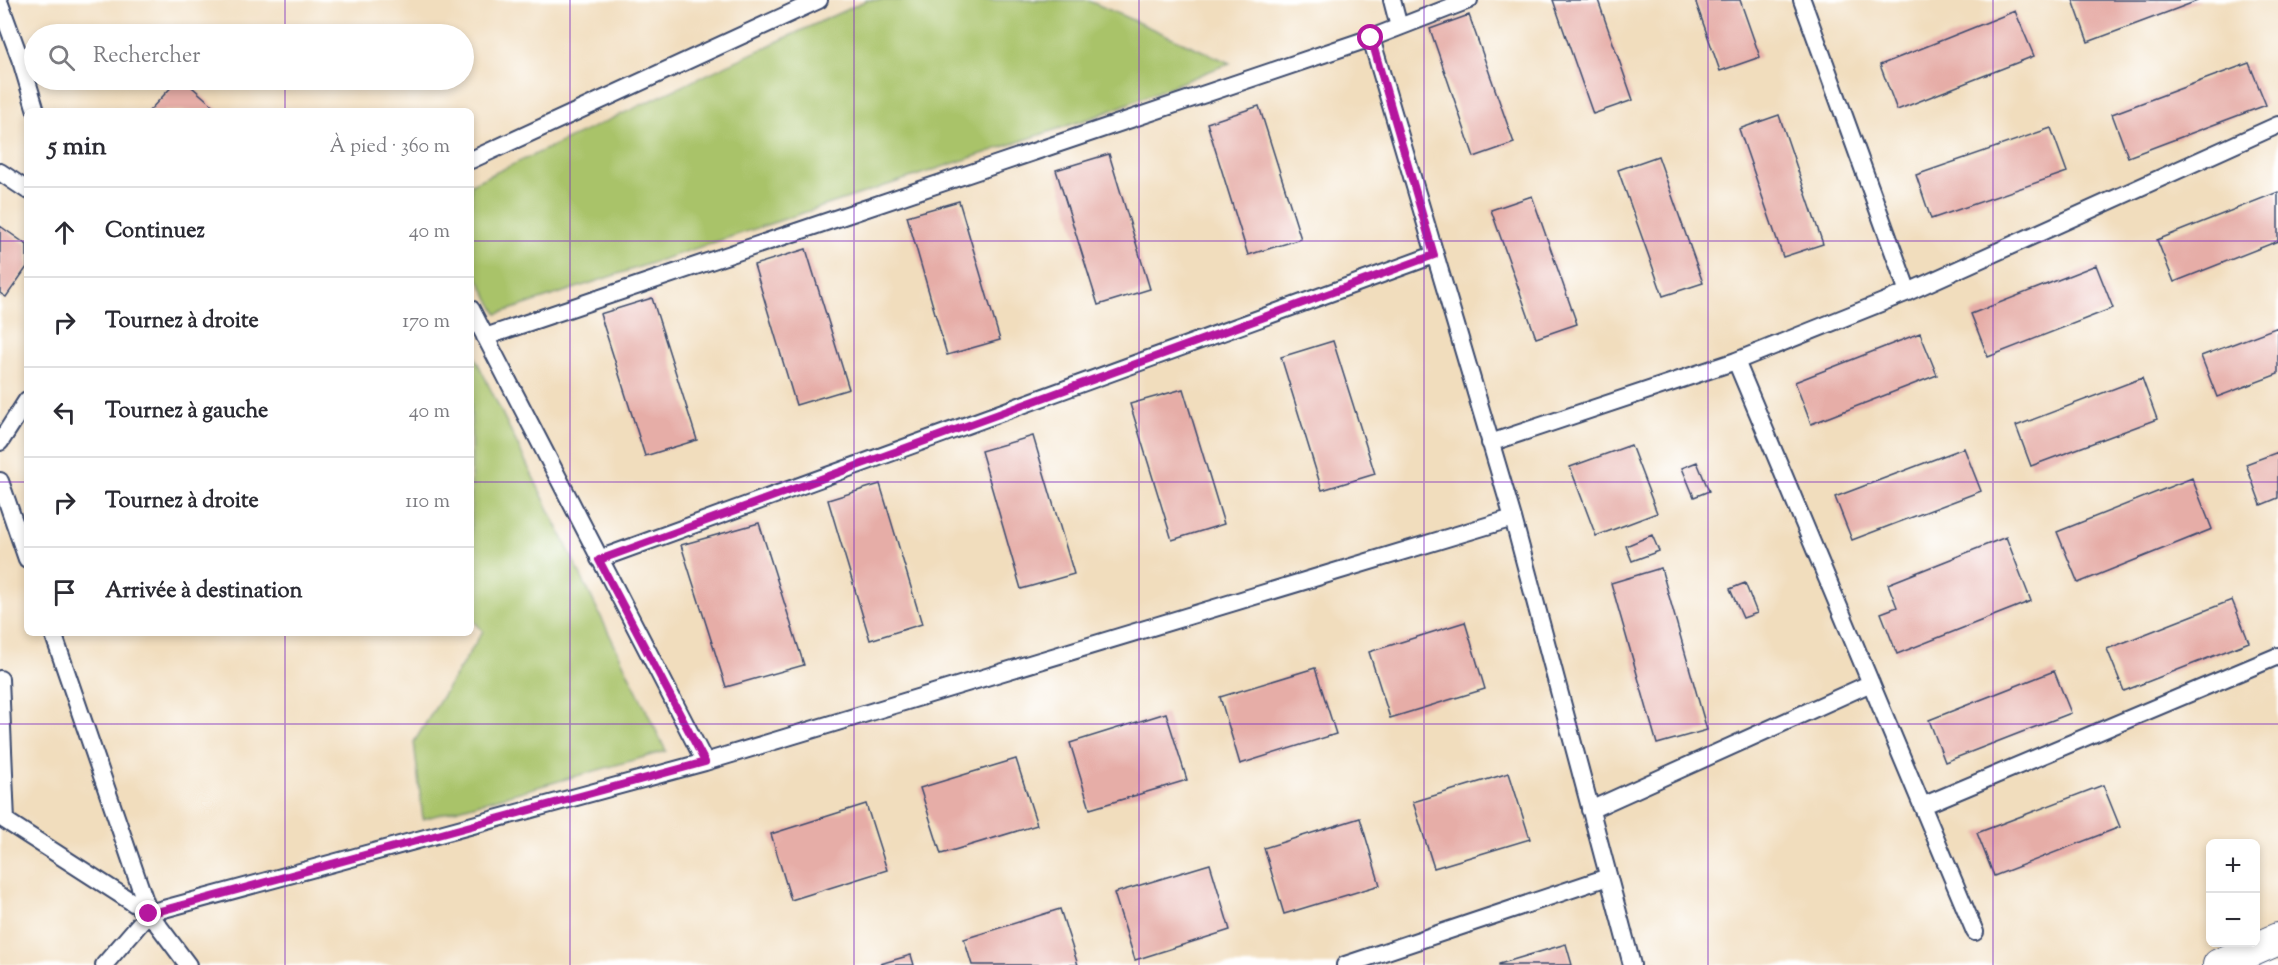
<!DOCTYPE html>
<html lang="fr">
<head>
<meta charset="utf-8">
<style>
	body { margin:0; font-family:"Sorts Mill Goudy",serif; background:#f7f7f7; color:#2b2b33 }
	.controls { position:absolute; right:18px; bottom:18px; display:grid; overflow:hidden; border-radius:9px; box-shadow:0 3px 9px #0003 }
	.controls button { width:54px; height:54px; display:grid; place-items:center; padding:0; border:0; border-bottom:2px solid #e1e1e2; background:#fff; color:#2b2b33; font:30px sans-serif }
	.stop { position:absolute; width:18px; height:18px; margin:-14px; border:4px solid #b5179e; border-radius:50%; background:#fff }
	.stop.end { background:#b5179e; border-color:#fff; box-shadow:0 2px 6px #0008 }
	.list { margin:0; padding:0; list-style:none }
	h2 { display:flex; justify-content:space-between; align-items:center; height:78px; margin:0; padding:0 24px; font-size:26px }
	h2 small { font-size:20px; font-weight:400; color:#7c7c81 }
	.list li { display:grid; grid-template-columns:39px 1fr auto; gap:18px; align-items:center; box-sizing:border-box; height:90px; padding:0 24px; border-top:2px solid #e1e1e2 }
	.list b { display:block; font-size:22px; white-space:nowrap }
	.list em { font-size:20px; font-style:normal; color:#7c7c81 }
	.icon { flex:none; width:33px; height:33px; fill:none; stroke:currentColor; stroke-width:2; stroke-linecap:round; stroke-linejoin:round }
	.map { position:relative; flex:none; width:2278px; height:965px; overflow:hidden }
	.search { position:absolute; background:#fff; box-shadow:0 3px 9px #0003; left:24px; top:24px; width:450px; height:66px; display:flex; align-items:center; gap:15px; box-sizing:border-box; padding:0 21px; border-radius:33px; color:#7c7c81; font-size:22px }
	.panel { position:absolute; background:#fff; box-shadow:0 3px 9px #0003; left:24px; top:108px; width:450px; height:528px; border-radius:9px }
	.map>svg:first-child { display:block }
	.green { fill:#a9c369; stroke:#627964; stroke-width:1.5 }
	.building { fill:#e6ada7 }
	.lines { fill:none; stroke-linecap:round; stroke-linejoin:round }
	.service-casing { stroke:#3b496c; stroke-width:20 }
	.minor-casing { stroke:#3b496c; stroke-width:34 }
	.service { stroke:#fff; stroke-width:16 }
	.minor { stroke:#fff; stroke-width:32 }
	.route { stroke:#b5179e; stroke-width:8 }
	.grid { fill:none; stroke:#7b2cbf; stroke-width:1.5; stroke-opacity:0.55 }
</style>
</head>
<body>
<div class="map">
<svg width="2278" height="965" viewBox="0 0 2278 965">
	<rect width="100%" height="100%" fill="#fff"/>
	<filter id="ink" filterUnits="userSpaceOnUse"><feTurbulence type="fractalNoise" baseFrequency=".0167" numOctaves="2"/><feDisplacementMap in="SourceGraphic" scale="12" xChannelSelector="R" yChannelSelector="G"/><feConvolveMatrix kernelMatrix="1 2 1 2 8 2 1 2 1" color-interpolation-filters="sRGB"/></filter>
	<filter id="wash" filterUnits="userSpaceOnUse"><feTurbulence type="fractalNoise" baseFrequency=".008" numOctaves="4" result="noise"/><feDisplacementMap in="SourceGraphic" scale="24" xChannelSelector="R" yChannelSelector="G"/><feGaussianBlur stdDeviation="1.35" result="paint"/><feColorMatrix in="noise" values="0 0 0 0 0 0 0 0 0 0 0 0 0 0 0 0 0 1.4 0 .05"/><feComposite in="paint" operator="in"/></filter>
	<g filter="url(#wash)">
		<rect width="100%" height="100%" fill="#f1ddbd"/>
		<path class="green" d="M867 0H1087L1230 63 1097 116 497 314 471 265V184Z
			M471 349 666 751 423 819 414 742 483 631 471 618Z"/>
		<g id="blocks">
			<path class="building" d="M1553 0H1598L1633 100 1593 114Z
				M1695 0H1740L1760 57 1720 71Z
				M2073 0H2200L2088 42Z
				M2015 11 2034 56 1897 110 1880 65Z
				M1469 15 1514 143 1474 157 1430 29Z
				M2249 63 2266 105 2128 157 2112 114Z
				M178 80H184L219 111H149Z
				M1259 106 1301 239 1248 255 1207 123Z
				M1779 115 1823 244 1783 257 1739 129Z
				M2051 128 2067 172 1931 219 1916 175Z
				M1109 154 1150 289 1098 305 1056 170Z
				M1658 156 1703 283 1663 296 1618 170Z
				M2278 192V241L2174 282 2157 240Z
				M1532 196 1577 324 1536 338 1491 210Z
				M959 201 1000 340 947 355 907 216Z
				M0 226 27 245V267L6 297 0 293Z
				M806 249 849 389 796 405 754 265Z
				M2096 265 2113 308 1988 357 1971 314Z
				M652 298 697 440 645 456 600 314Z
				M2278 327V374L2217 397 2201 356Z
				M1920 333 1937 375 1811 424 1795 382Z
				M1333 341 1375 474 1322 490 1281 357Z
				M2142 378 2157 419 2031 466 2016 426Z
				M1183 389 1224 524 1172 540 1130 404Z
				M1033 436 1074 574 1021 589 981 451Z
				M1631 445 1657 513 1596 536 1570 467Z
				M1964 448 1981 491 1852 540 1835 497Z
				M2278 452V498L2261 505 2246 464Z
				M1697 462 1709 491 1694 497 1682 468Z
				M2192 478 2212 529 2078 583 2057 532Z
				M880 484 922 624 870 640 828 500Z
				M759 523 804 665 726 687 681 545Z
				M1652 535 1659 551 1632 561 1626 546Z
				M2006 537 2031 601 1897 654 1881 613 1897 607 1888 584Z
				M1661 568 1707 730 1657 744 1611 583Z
				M1745 583 1757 613 1743 618 1730 589Z
				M2232 600 2249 642 2124 691 2107 649Z
				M1465 622 1485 689 1390 718 1369 652Z
				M1315 668 1336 734 1240 764 1220 697Z
				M2054 671 2071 713 1945 762 1929 720Z
				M1166 713 1187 780 1090 809 1070 743Z
				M1016 759 1037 825 941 854 920 788Z
				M1509 773 1530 839 1434 868 1413 802Z
				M2103 785 2120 827 1994 876 1977 833Z
				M866 804 887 870 791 900 771 834Z
				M1360 818 1380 885 1284 914 1264 848Z
				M1210 864 1230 930 1135 960 1114 893Z
				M1060 909 1078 965H972L964 939Z
				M1566 944 1572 965H1499V964Z
				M911 955 914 965H880V964Z"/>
		</g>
	</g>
	<g filter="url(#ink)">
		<use href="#blocks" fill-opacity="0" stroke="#3b496c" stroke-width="1.5"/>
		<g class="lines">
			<g class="service-casing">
				<path id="service" d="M1392 0 1399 27
					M1802 0 1908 292
					M0 4 22 64 36 111
					M1371 38 1513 518
					M471 160 819 0
					M0 172 27 190
					M471 309 705 762
					M485 337 1371 38 1469 0
					M1736 361 1975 932
					M0 442 27 400
					M1490 443 1736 361 1908 292 2278 125
					M0 481 27 559
					M599 559 1434 255
					M53 633 149 913 188 965
					M0 679 6 821
					M1922 806 2278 656
					M1590 810 1871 683
					M0 817 149 913 104 965
					M149 913 705 762 1513 518 1632 965
					M1345 965 1608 877"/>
			</g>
			<g class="minor-casing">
				<path id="minor" d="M2219 965 2278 939"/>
			</g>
			<use href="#service" class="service"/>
			<use href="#minor" class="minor"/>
		</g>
	</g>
	<g class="lines" filter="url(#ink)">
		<path class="route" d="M149 914 705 762 599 560 1434 255 1371 38"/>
	</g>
	<path class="grid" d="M285 0V34M570 0V965M854 0V965M1139 0V965M1424 0V965M1708 0V965M1993 0V965M285 80V111M0 241H27M471 241H2278M0 482H27M471 482H2278M285 633V965M0 724H2278"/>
</svg>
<div class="controls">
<button>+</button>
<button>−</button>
</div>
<div class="stop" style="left:1371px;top:38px"></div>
<div class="stop end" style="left:149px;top:914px"></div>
<div class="search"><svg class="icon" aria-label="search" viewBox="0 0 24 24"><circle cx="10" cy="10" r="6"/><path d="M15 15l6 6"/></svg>Rechercher</div>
<section class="panel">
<h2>5 min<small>À pied · 360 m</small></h2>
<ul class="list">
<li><svg class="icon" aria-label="ahead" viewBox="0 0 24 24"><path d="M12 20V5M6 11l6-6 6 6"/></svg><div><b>Continuez</b></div><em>40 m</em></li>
<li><svg class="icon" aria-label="right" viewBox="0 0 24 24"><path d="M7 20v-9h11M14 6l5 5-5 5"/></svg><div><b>Tournez à droite</b></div><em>170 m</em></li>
<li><svg class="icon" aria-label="left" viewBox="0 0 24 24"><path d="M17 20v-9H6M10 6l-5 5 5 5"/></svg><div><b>Tournez à gauche</b></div><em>40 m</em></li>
<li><svg class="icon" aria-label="right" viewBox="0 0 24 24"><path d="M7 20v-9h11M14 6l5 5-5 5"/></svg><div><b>Tournez à droite</b></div><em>110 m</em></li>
<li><svg class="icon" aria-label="arrive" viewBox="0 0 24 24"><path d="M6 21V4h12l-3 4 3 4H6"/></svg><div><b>Arrivée à destination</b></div></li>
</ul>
</section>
</div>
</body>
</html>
